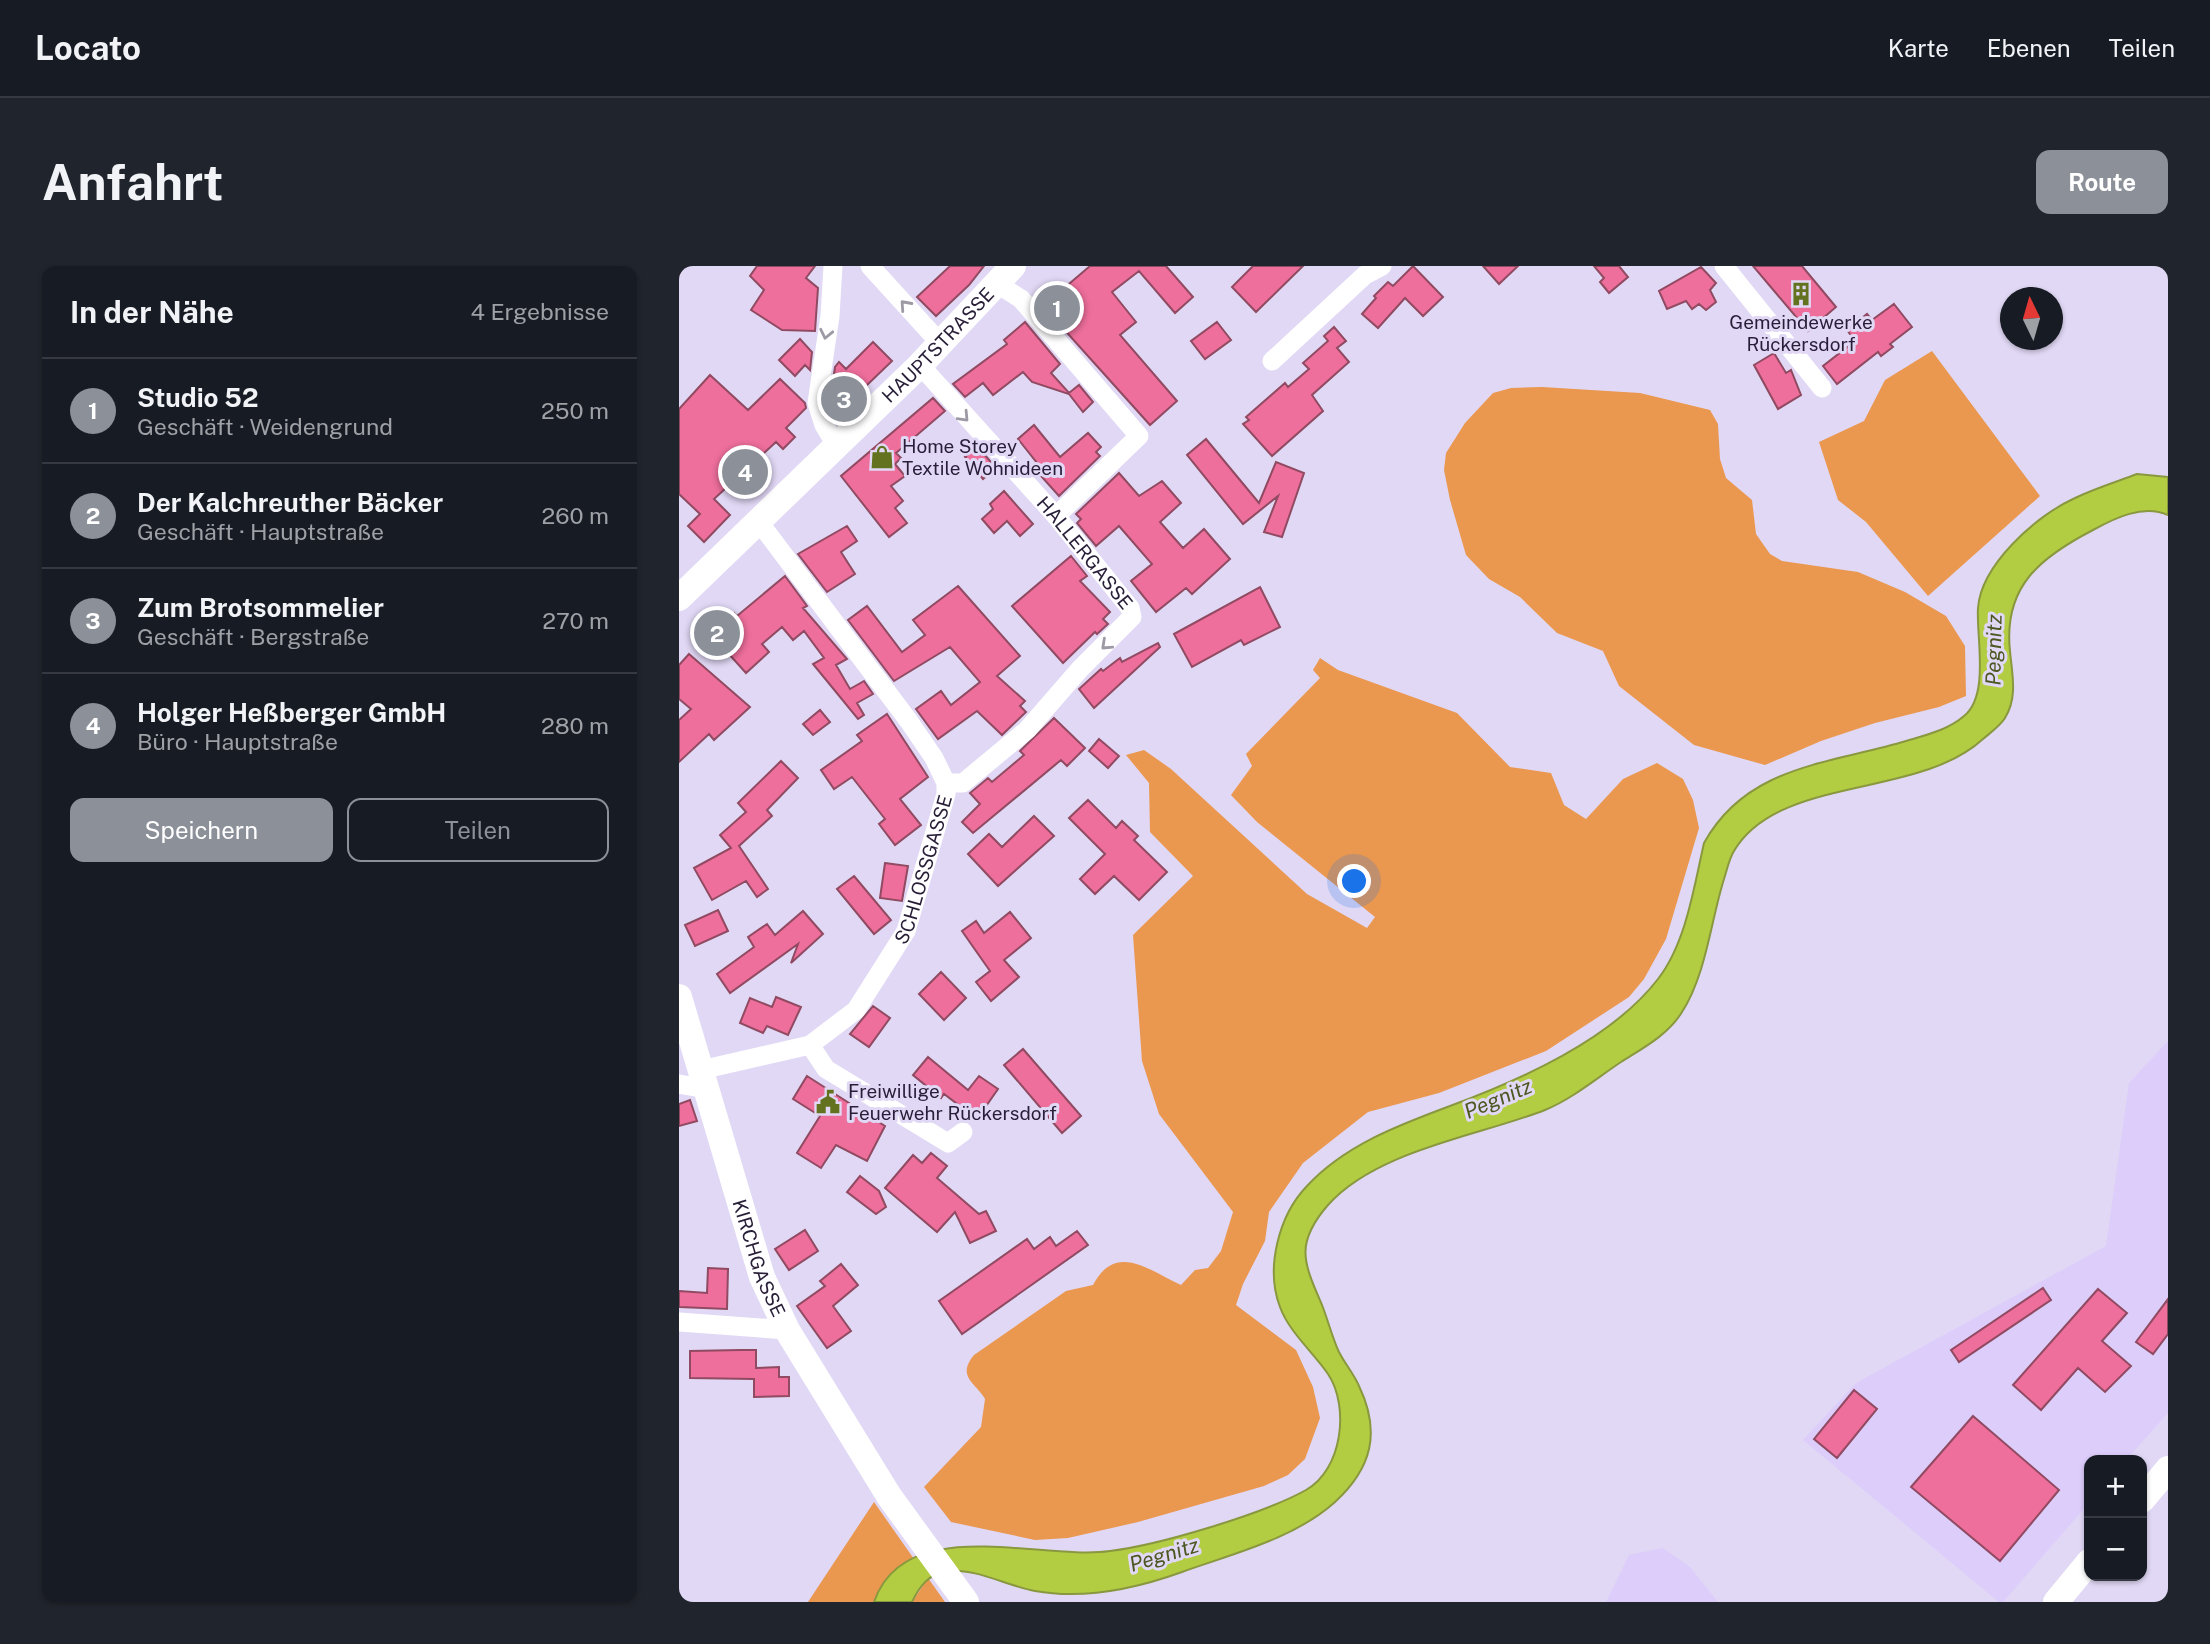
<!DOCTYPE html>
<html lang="de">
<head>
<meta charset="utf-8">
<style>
	body { margin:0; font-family:"Public Sans",sans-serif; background:#20242c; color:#f1f3f6 }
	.controls { position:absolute; right:21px; bottom:21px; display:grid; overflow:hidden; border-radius:14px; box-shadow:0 2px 5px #0004 }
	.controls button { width:63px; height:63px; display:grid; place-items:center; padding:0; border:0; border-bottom:2px solid #363941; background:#171b24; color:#f1f3f6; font:35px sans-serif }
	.compass { position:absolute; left:1321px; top:21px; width:63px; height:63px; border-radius:50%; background:#171b24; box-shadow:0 2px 5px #0004; rotate:355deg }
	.you { position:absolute; left:676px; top:616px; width:24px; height:24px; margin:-18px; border:5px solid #fff; border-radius:50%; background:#1a73e8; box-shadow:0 0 0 10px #1a73e833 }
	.badge { display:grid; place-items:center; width:46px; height:46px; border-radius:50%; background:#8c9099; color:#fff; font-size:23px; font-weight:700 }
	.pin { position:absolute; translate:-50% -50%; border:4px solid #fff; box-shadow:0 2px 7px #0006 }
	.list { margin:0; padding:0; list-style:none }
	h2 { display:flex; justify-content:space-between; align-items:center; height:91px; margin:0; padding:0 28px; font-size:30px }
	h2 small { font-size:23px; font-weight:400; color:#9ea1a6 }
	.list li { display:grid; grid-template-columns:46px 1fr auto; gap:21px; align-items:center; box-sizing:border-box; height:105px; padding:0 28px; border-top:2px solid #363941 }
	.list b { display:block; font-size:26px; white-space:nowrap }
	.list p { margin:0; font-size:23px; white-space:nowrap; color:#9ea1a6 }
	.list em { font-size:23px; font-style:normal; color:#9ea1a6 }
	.actions { display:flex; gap:14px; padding:21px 28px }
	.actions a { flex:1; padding:16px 0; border:2px solid #8c9099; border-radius:14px; text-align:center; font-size:24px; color:#8c9099 }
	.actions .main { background:#8c9099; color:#fff }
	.map { position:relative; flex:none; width:1489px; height:1336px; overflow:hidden; border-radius:14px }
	header { display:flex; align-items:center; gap:42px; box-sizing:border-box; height:98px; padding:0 35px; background:#171b24; border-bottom:2px solid #363941 }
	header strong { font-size:33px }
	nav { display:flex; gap:38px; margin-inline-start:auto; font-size:24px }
	.intro { display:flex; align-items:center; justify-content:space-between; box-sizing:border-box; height:168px; padding:0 42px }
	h1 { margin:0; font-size:49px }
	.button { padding:18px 32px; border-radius:14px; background:#8c9099; color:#fff; font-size:24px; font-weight:700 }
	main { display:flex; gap:42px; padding:0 42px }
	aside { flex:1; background:#171b24; border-radius:14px; box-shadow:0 2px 5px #0004 }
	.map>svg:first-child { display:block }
	.built { fill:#dccdfb }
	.green { fill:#ea974f }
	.water { fill:#b3cd42; stroke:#89983f; stroke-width:2 }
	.building { fill:#ee6e9c; stroke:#904a61; stroke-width:2 }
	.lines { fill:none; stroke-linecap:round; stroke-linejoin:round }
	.minor { stroke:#fff; stroke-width:19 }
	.major { stroke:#fff; stroke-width:26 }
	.oneway { stroke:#9e9aa5 }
	.labels { text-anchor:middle; stroke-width:6; stroke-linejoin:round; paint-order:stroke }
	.poi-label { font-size:19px; fill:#281e38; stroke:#e1d8f5; text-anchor:start }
	.street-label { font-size:19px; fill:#281e38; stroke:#e1d8f5 }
	.water-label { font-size:21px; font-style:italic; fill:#4c5721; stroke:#e1d8f5 }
</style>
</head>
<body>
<header>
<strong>Locato</strong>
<nav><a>Karte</a><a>Ebenen</a><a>Teilen</a></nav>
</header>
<div class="intro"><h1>Anfahrt</h1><a class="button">Route</a></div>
<main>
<aside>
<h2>In der Nähe<small>4 Ergebnisse</small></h2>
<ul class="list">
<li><span class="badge">1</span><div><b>Studio 52</b><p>Geschäft · Weidengrund</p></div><em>250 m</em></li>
<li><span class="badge">2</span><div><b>Der Kalchreuther Bäcker</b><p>Geschäft · Hauptstraße</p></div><em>260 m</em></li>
<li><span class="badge">3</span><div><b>Zum Brotsommelier</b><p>Geschäft · Bergstraße</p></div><em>270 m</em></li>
<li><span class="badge">4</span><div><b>Holger Heßberger GmbH</b><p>Büro · Hauptstraße</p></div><em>280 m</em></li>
</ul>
<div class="actions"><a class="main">Speichern</a><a>Teilen</a></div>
</aside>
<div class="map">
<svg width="1489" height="1336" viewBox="0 0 1489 1336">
	<rect width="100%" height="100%" fill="#e1d8f5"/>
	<path class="built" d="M1489 775V1147L1447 1194H1410V1237L1324 1336H1320L1124 1174 1177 1117 1427 980 1450 817Z
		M984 1282 1011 1301 1039 1336H927L950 1289Z"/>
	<path class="green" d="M1253 85 1361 230 1249 330 1187 256 1159 234 1140 176 1185 155 1206 114Z
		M863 121 961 127 1031 144 1039 158 1041 193 1047 212 1073 234 1077 268 1091 288 1103 295 1179 306 1226 326 1267 350 1286 380 1287 430 1260 441 1196 457 1142 475 1086 499 1015 479 940 420 924 385 878 367 841 331 810 313 787 289 771 234 765 204 767 187 786 157 814 127 832 122Z
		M641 392 659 404 778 447 831 501 872 507 885 539 907 553 944 513 978 497 1004 513 1014 534 1020 562 987 673 965 713 950 731 867 785 760 827 689 846 624 897 590 946 586 975 564 1018 557 1039 617 1084 634 1121 641 1152 626 1193 609 1209 585 1220 459 1256 389 1272 356 1274 272 1256 245 1221 302 1161 306 1133C297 1117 277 1111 295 1089L387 1025 414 1019C437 975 471 1005 502 1019L516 1004 529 1002 542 985 554 946 480 848 463 795 454 669 514 610 471 566 470 517 447 489 465 484 492 503 628 628 688 662 696 651 578 556 552 529 573 500 567 488 641 412 634 404Z
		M195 1236 235 1293C217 1300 201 1317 195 1336H129Z
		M249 1312 266 1336H233Z"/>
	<path class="water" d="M1458 208 1489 211V249C1464 238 1436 252 1414 264 1362 291 1324 320 1331 385 1333 408 1339 431 1326 452 1321 460 1311 467 1304 473 1239 533 1100 509 1055 585 1050 593 1048 604 1045 613 1032 654 1027 709 1003 746 989 769 964 782 942 796 918 812 893 833 866 844 800 870 698 884 649 939 615 978 625 997 643 1039 649 1054 653 1071 660 1086 666 1098 675 1108 680 1120 702 1166 693 1202 656 1236 615 1273 553 1288 503 1306 456 1323 406 1334 356 1325 329 1320 296 1302 269 1305 250 1307 240 1321 233 1336H195C226 1246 361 1295 431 1285 480 1279 584 1248 627 1224 663 1204 671 1141 649 1108 634 1086 610 1066 601 1041 586 1002 600 949 628 920 666 879 720 859 771 840 841 814 932 774 979 713 1007 677 1015 621 1025 577 1068 499 1151 498 1227 475 1247 469 1269 464 1285 450 1311 429 1297 370 1299 342 1302 299 1357 250 1394 233 1414 223 1437 216 1458 208Z"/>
	<path class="building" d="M78 0H136L127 12 139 22 136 65 103 64 72 44 85 24 71 10Z
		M271 0H305L290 19 257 50 238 31Z
		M411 0H487L514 31 496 47 460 5 433 26 457 56 441 69 498 135 471 159 364 40Z
		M574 0H624L577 46 553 21Z
		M734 0 764 31 744 50 726 32 699 62 683 48 697 32 695 30 709 16 714 20Z
		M804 0H839L820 18Z
		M915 0H940L949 11 930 27 921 16 925 12Z
		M1074 0H1123L1157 41 1129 65Z
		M1022 1 1037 17 1031 24 1037 36 1027 44 1020 38 1013 43 1007 35 988 43 980 25Z
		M1215 38 1233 61 1211 78 1214 81 1202 90 1199 86 1158 118 1144 100 1176 75 1168 64 1188 48 1193 54Z
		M346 56 381 98 372 107 390 127 400 119 414 136 404 146 390 128 353 116 344 106 314 129 304 117 286 131 274 118 328 78 325 74Z
		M538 56 552 74 526 93 512 75Z
		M655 61 667 75 658 82 670 96 633 129 644 145 593 190 564 158 570 154 567 151 606 117 609 121 630 103 624 97 649 75 645 70Z
		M121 73 133 86 131 104 126 99 116 110 100 94Z
		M194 76 213 95 160 146 151 136 156 101 160 96 167 103Z
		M1095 87 1107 107 1112 104 1122 129 1099 143 1075 99Z
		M31 109 69 144 101 113 126 137 127 142 107 162 116 171 104 183 97 176 35 233 51 249 25 276 9 260 21 248 0 228V143Z
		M254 132 266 145 217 187 222 192 216 198 226 210 212 220 224 235 216 242 228 257 210 271 162 210Z
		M355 159 381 191 409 167 422 181 417 186 421 190 380 230 354 201 358 197 339 173Z
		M527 173 580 237 597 196 625 207 603 271 585 266 599 230 564 258 508 189Z
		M299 181 317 202 304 213 286 191Z
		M440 207 460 230 483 215 502 237 481 256 504 282 525 263 551 293 513 328 507 322 477 346 452 315 473 298 440 260 417 280 398 257 402 253 397 248Z
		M325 225 354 258 341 270 328 255 315 267 303 253 314 243 311 238Z
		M168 260 178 275 162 286 176 308 148 326 119 288Z
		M392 290 408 310 401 315 431 346 424 353 429 358 418 368 416 366 384 397 333 340Z
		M106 310 128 340 124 342 168 393 157 399 171 423 185 415 194 428 178 437 185 449 179 453 134 398 145 392 125 365 114 374 103 361 83 378 90 386 67 407 31 367 55 347 58 350Z
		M279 320 341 390 318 410 346 435 341 440 347 446 323 469 298 445 259 473 237 443 262 425 272 439 301 416 271 381 215 415 169 354 188 340 223 386 246 369 234 354Z
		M581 321 601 361 565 379 562 374 513 401 495 368Z
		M479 377 481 381 415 442 400 423 422 403 424 405 441 392 443 396Z
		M10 388 71 441 35 474 30 468 0 496V454L12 443 0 433V399Z
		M141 444 151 456 134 469 124 458Z
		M208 448 249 511 221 533 242 559 216 579 200 558 206 553 173 511 155 523 142 504 183 475 178 469Z
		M375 452 406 482 388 500 382 494 294 567 283 556 301 538 291 527 309 512 313 516 345 489 341 485Z
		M420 473 440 490 429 502 410 485Z
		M102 495 119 512 88 544 93 550 60 580 89 623 78 631 67 615 33 634 15 602 52 582 41 569 67 546 59 537Z
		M409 534 437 562 443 555 459 570 455 574 488 606 460 634 435 610 416 628 401 613 426 588 390 552Z
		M355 550 375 570 319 620 289 588 310 568 323 581Z
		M206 597 229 600 223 635 201 632Z
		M175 610 212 654 195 668 158 623Z
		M39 644 49 665 16 680 6 659Z
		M124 645 144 668 112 697 119 678 51 727 38 708 75 681 69 671 88 658 96 669Z
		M331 646 352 672 325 694 340 711 312 735 297 716 311 705 283 665 297 655 305 667Z
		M262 706 287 732 265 754 240 728Z
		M97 731 122 741 109 769 88 760 84 767 61 757 71 732 93 741Z
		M194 740 211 752 190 781 171 768Z
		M344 783 402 850 383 867 325 799Z
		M249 791 289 824 300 810 319 823 298 853 265 828 262 832 234 809Z
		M128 810 206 860 188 895 157 879 142 902 118 887 141 850 114 833Z
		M11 834 18 855 0 860V838Z
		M252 887 268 900 258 912 300 948 307 945 317 965 291 977 276 946 258 966 206 922 234 889 243 897Z
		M181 910 200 925 207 941 197 948 168 926Z
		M126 964 139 985 110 1004 96 983Z
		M398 965 409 979 283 1068 260 1035 348 973 355 983 371 971 377 980Z
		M162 998 179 1019 154 1040 172 1065 148 1082 118 1040 146 1020 141 1015Z
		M29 1002 49 1003 48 1043 0 1041V1025L28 1027Z
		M1364 1022 1372 1034 1280 1096 1272 1084Z
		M1419 1023 1448 1047 1423 1075 1452 1100 1426 1126 1399 1102 1362 1144 1334 1119Z
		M1489 1033V1068L1474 1088 1457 1076Z
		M61 1084H77V1102L100 1101V1111H110V1130L75 1131V1113L11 1112V1085Z
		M1175 1124 1198 1143 1158 1192 1135 1173Z
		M1294 1150 1380 1224 1321 1295 1232 1221Z"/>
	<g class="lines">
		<g class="minor">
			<path d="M154 0 151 50 138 137 145 159 157 179"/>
			<path d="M191 0 262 78"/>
			<path d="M1045 0 1143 122"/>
			<path d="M317 17 342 33 460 170 377 250"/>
			<path d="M593 95 686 9 703 0"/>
			<path id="s1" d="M241 99 377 250 451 342 453 351 401 403 348 464 284 517H267"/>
			<path d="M131 779 147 803 269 877 284 866"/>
			<path id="s2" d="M22 804 131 779 177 744 227 665 267 528V517L255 492 229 454 80 256"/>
			<path d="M0 818 28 823"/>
			<path d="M0 1056 108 1064"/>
		</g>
		<g class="major">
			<path id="s3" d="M0 332 241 99 334 0"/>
			<path id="s4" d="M0 731 83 1011 108 1064 210 1230 287 1336"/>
			<path d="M1463 1234 1489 1203"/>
			<path d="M1377 1336 1410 1296"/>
		</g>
	</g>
	<defs><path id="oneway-chevron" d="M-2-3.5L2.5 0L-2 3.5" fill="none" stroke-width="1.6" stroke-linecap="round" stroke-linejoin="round" transform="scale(1.75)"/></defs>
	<g class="oneway">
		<use href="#oneway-chevron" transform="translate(226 39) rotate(-132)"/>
		<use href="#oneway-chevron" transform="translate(147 68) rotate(102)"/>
		<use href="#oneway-chevron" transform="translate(285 151) rotate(47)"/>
		<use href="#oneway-chevron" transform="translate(427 379) rotate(137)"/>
	</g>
	<defs>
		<g id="building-bare" transform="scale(1.89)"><path d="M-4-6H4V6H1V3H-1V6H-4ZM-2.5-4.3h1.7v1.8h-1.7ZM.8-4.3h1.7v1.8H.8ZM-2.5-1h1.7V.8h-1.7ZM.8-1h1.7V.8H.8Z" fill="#62721e" stroke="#e1d8f5" stroke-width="2.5" paint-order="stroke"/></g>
		<g id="shop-bare" transform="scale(1.89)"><path d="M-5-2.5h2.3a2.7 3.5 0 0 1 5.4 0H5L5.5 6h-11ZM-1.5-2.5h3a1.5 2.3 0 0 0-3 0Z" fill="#62721e" stroke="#e1d8f5" stroke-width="2.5" paint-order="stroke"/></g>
		<g id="civic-bare" transform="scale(1.89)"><path d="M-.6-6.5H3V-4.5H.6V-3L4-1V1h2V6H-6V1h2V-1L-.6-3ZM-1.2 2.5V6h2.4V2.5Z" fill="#62721e" stroke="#e1d8f5" stroke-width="2.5" paint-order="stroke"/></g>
	</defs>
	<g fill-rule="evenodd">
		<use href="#building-bare" x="1122" y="28"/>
		<use href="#shop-bare" x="203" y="191"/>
		<use href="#civic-bare" x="149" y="836"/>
	</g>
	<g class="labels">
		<g class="poi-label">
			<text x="1122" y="63" text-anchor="middle">Gemeindewerke<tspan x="1122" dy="22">Rückersdorf</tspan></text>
			<text x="223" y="187">Home Storey<tspan x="223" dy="22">Textile Wohnideen</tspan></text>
			<text x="169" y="832">Freiwillige<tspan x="169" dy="22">Feuerwehr Rückersdorf</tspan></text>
		</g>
		<g class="street-label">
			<text dy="7" stroke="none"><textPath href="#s3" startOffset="362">HAUPTSTRASSE</textPath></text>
			<text dy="7" stroke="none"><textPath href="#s1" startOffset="250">HALLERGASSE</textPath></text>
			<text dy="7" stroke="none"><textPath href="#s2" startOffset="327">SCHLOSSGASSE</textPath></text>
			<text dy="7" stroke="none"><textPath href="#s4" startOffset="273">KIRCHGASSE</textPath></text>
		</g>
		<g class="water-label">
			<text transform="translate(1315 384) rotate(-89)" y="7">Pegnitz</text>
			<text transform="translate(819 833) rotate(-23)" y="7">Pegnitz</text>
			<text transform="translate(485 1289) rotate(-17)" y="7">Pegnitz</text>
		</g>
	</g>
</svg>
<div class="controls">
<button>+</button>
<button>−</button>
</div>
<svg class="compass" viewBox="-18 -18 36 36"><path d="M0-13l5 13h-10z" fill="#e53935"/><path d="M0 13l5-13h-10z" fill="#9ea1a6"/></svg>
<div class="you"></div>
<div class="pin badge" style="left:378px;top:42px">1</div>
<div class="pin badge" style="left:38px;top:367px">2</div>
<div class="pin badge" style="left:165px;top:133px">3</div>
<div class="pin badge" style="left:66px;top:206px">4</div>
</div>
</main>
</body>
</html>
